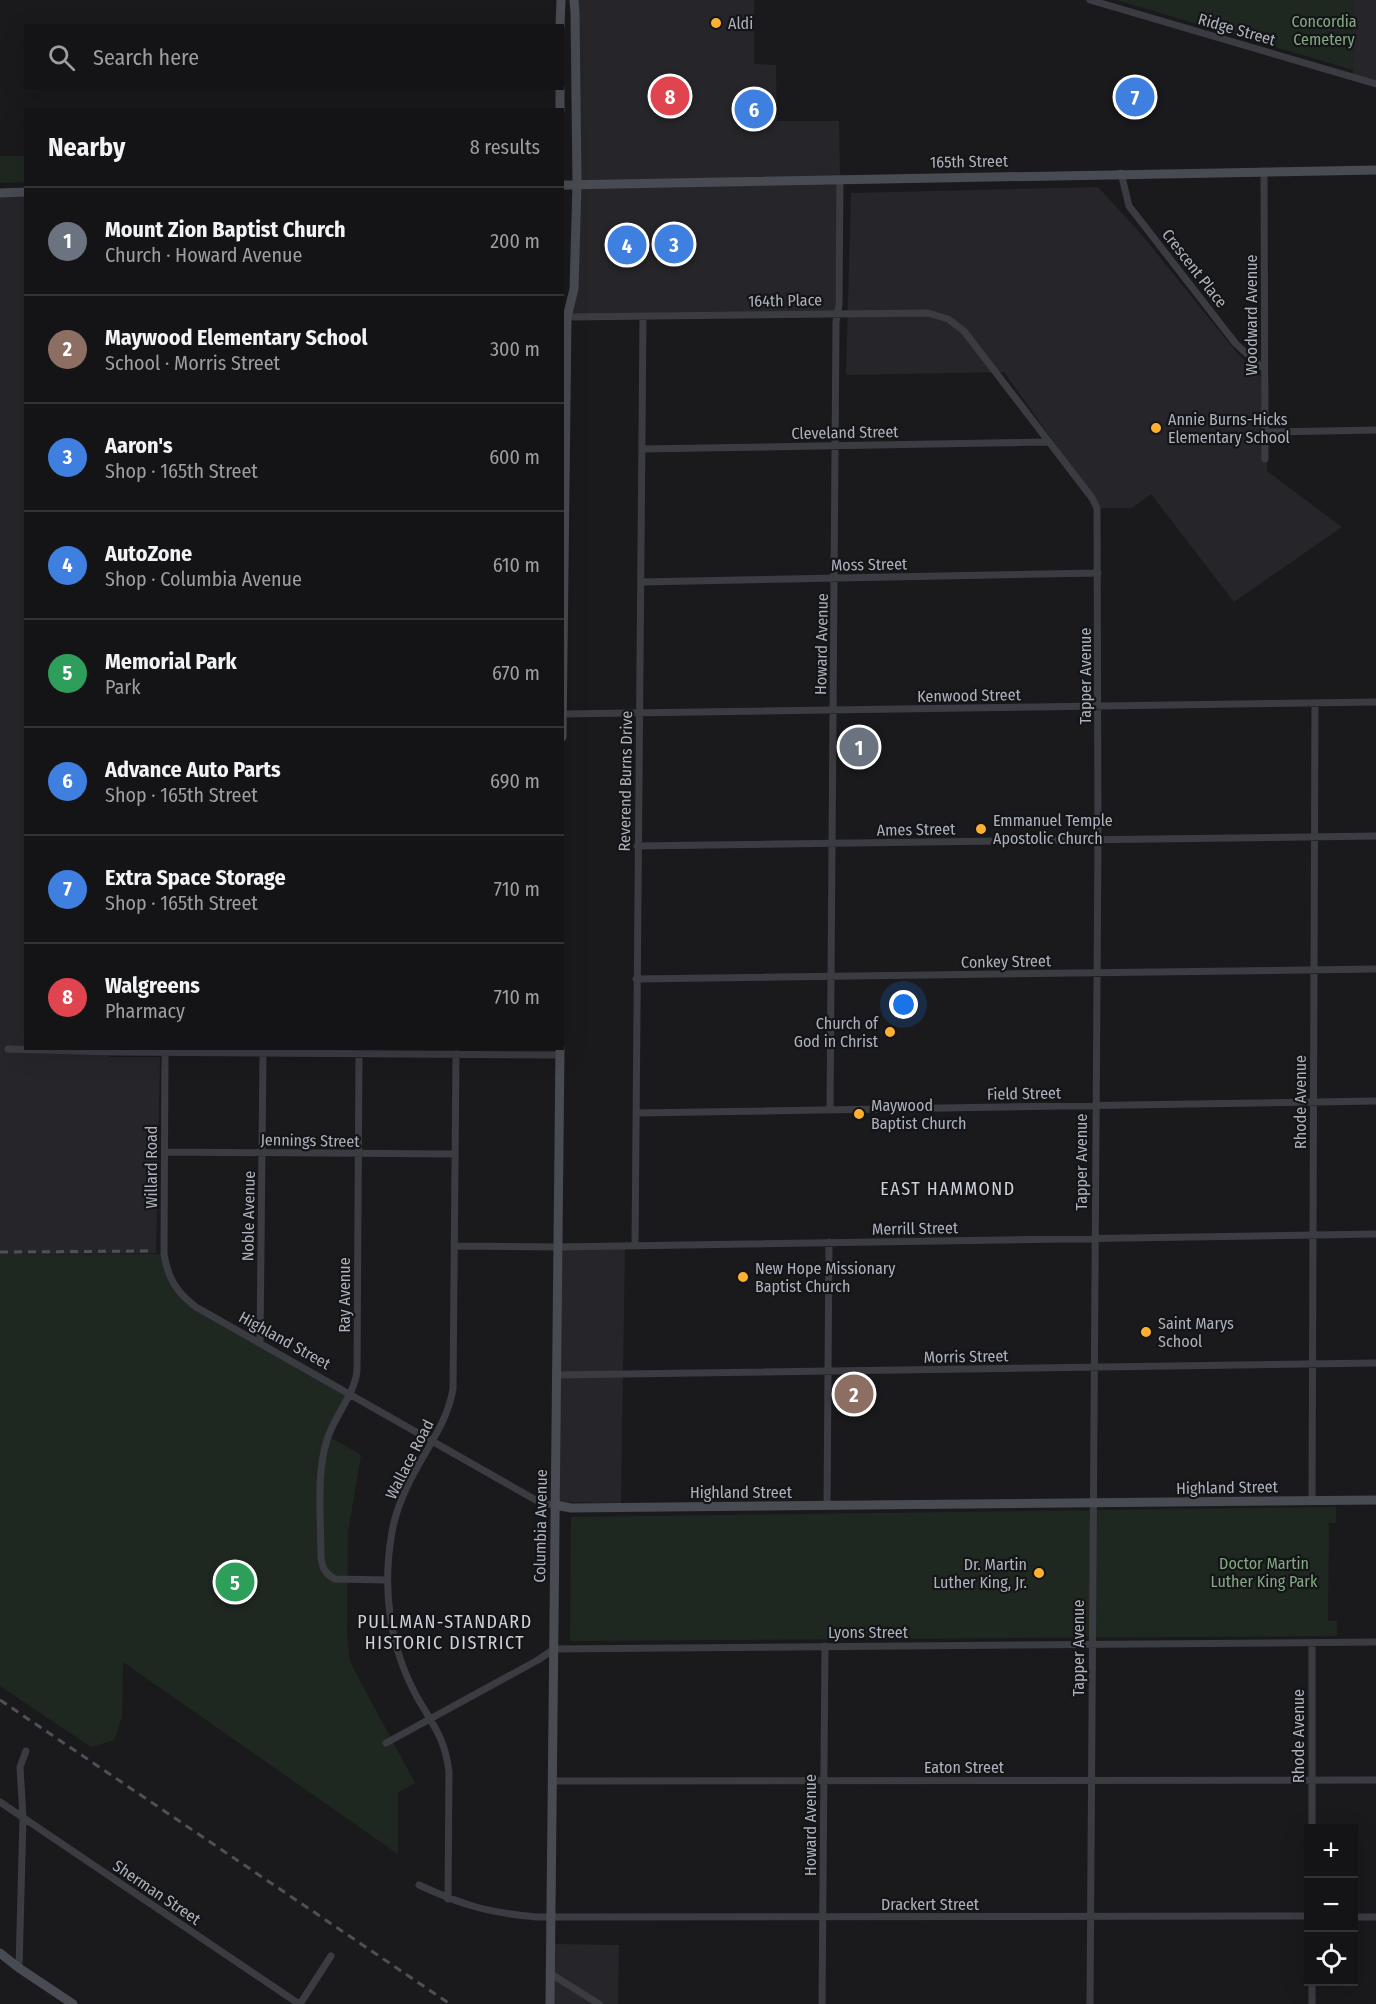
<!DOCTYPE html>
<html lang="en">
<head>
<meta charset="utf-8">
<style>
	body { margin:0; font-family:"Fira Sans Condensed",sans-serif; background:#212123; color:#f1f3f6 }
	.controls { position:absolute; right:18px; bottom:18px; display:grid; overflow:hidden; border-radius:0px; box-shadow:0 6px 24px #0002 }
	.controls button { width:54px; height:54px; display:grid; place-items:center; padding:0; border:0; border-bottom:2px solid #333335; background:#141416; color:#f1f3f6; font:30px sans-serif }
	.you { position:absolute; left:904px; top:1005px; width:21px; height:21px; margin:-15px; border:4px solid #fff; border-radius:50%; background:#1a73e8; box-shadow:0 0 0 9px #1a73e833 }
	.badge { display:grid; place-items:center; width:39px; height:39px; border-radius:50%; background:#8c9099; color:#fff; font-size:20px; font-weight:700 }
	.pin { position:absolute; translate:-50% -50%; border:3px solid #fff; box-shadow:0 2px 6px #0006 }
	.list { margin:0; padding:0; list-style:none }
	h2 { display:flex; justify-content:space-between; align-items:center; height:78px; margin:0; padding:0 24px; font-size:26px }
	h2 small { font-size:20px; font-weight:400; color:#9d9ea1 }
	.list li { display:grid; grid-template-columns:39px 1fr auto; gap:18px; align-items:center; box-sizing:border-box; height:108px; padding:0 24px; border-top:2px solid #333335 }
	.list b { display:block; font-size:22px; white-space:nowrap }
	.list p { margin:0; font-size:20px; white-space:nowrap; color:#9d9ea1 }
	.list em { font-size:20px; font-style:normal; color:#9d9ea1 }
	.icon { flex:none; width:33px; height:33px; fill:none; stroke:currentColor; stroke-width:2; stroke-linecap:round; stroke-linejoin:round }
	.map { position:relative; flex:none; width:1376px; height:2004px; overflow:hidden }
	.search { position:absolute; background:#141416; box-shadow:0 6px 24px #0002; left:24px; top:24px; width:540px; height:66px; display:flex; align-items:center; gap:15px; box-sizing:border-box; padding:0 21px; border-radius:0px; color:#9d9ea1; font-size:22px }
	.panel { position:absolute; background:#141416; box-shadow:0 6px 24px #0002; left:24px; top:108px; width:540px; height:942px; border-radius:0px }
	.map>svg:first-child { display:block }
	.built { fill:#26262a }
	.green { fill:#1f2820 }
	.lines { fill:none; stroke-linecap:round; stroke-linejoin:round }
	.street { stroke:#3b3c42; stroke-width:7 }
	.secondary { stroke:#494b52; stroke-width:9 }
	.rail { stroke:#4e5057; stroke-width:3; stroke-dasharray:8 6; stroke-linecap:butt }
	.poi-dot { fill:#feb130; stroke:#151518; stroke-width:2 }
	.labels { text-anchor:middle; stroke-width:4.5; stroke-linejoin:round; paint-order:stroke }
	.park-label { font-size:16px; fill:#82a983; stroke:#151518 }
	.poi-label { font-size:16px; fill:#acb2bd; stroke:#151518; text-anchor:start }
	.street-label { font-size:16px; fill:#acb2bd; stroke:#151518 }
	.neighbourhood-label { font-size:18px; letter-spacing:1.5px; fill:#cdd1d9; stroke:#151518 }
</style>
</head>
<body>
<div class="map">
<svg width="1376" height="2004" viewBox="0 0 1376 2004">
	<rect width="100%" height="100%" fill="#1a1a1d"/>
	<path class="built" d="M576 0H754V64L776 65 777 121H839L840 176 579 181Z
		M1354 0H1376V81L1353 74Z
		M838 181 835 311 570 315 580 188Z
		M1098 187 1141 234 1237 353 1269 385 1267 471 1342 527 1234 602 1151 494 1132 508H1101L1004 372 846 375 851 193Z
		M0 196H26V1048L112 1049 109 1057H160L156 1253 0 1255Z
		M625 1247 621 1503 557 1502 559 1248Z
		M553 1944 619 1945 618 2004H553Z"/>
	<path class="green" d="M1116 0H1354L1353 70Z
		M0 156H25V182L0 183Z
		M164 1254 166 1268 184 1298 349 1394 328 1436 361 1455 348 1532 347 1632 350 1662 415 1783 398 1792V1854L123 1662 122 1717 114 1740 91 1747 0 1686V1255Z
		M1336 1507V1523H1329L1328 1621H1337V1636L570 1641 571 1517Z"/>
	<g class="lines">
		<path class="street" d="M1090 0 1376 84
			M1264 171 1265 459
			M1121 173 1129 206 1236 344 1264 369
			M567 317 928 313 948 319 964 331 1092 498 1097 508 1098 840 1090 2004
			M1265 432 1376 430
			M642 449 1049 442
			M641 582 1098 573
			M562 714 1376 702
			M637 846 1376 836
			M636 979 1376 969
			M8 1049 116 1052 560 1055
			M165 1052 164 1254C168 1278 176 1292 196 1307L541 1503 555 1505
			M359 1054 357 1371C354 1396 334 1416 327 1440 316 1472 321 1522 321 1557 322 1567 325 1574 335 1579L387 1580
			M830 1110 836 322 839 304 840 179
			M636 1113 1376 1101
			M165 1152 455 1154
			M635 1245 643 316
			M454 1246 558 1247 1376 1234
			M260 1343 263 1053
			M556 1375 1376 1363
			M1312 1501 1315 703
			M827 1506 829 1242
			M386 1743 538 1660 554 1649 1376 1642
			M552 1781 1376 1780
			M0 1802 299 2004
			M1312 1828V1643
			M419 1885C462 1905 489 1913 537 1917L1308 1916
			M448 1899 449 1772C445 1738 433 1725 417 1697 389 1646 382 1588 392 1532 396 1508 407 1485 419 1464 433 1439 448 1418 453 1389L456 1054
			M1354 1917H1376
			M19 1968 23 1817 20 1767 26 1751
			M551 1974 599 2004
			M1312 1982V2004
			M300 2004 331 1956
			M822 2004 825 1646"/>
		<path class="secondary" d="M560 26 561 0
			M560 110V88
			M562 185 1376 170
			M0 193 26 192
			M562 737 567 317 574 289 577 184 575 12 574 0
			M555 1505 571 1508 1376 1500
			M0 1953 19 1968 73 2004
			M550 2004 560 1048"/>
		<path class="rail" d="M0 1252 152 1251
			M0 1700 450 2004"/>
	</g>
	<g class="poi-dot">
		<circle cx="716" cy="23" r="6"/>
		<circle cx="1156" cy="428" r="6"/>
		<circle cx="981" cy="829" r="6"/>
		<circle cx="890" cy="1032" r="6"/>
		<circle cx="859" cy="1114" r="6"/>
		<circle cx="743" cy="1277" r="6"/>
		<circle cx="1146" cy="1332" r="6"/>
		<circle cx="1039" cy="1573" r="6"/>
	</g>
	<g class="labels">
		<g class="park-label">
			<text x="1324" y="27">Concordia<tspan x="1324" dy="18">Cemetery</tspan></text>
			<text x="1264" y="1569">Doctor Martin<tspan x="1264" dy="18">Luther King Park</tspan></text>
		</g>
		<g class="poi-label">
			<text x="728" y="29">Aldi</text>
			<text x="1168" y="425">Annie Burns-Hicks<tspan x="1168" dy="18">Elementary School</tspan></text>
			<text x="993" y="826">Emmanuel Temple<tspan x="993" dy="18">Apostolic Church</tspan></text>
			<text x="878" y="1029" text-anchor="end">Church of<tspan x="878" dy="18">God in Christ</tspan></text>
			<text x="871" y="1111">Maywood<tspan x="871" dy="18">Baptist Church</tspan></text>
			<text x="755" y="1274">New Hope Missionary<tspan x="755" dy="18">Baptist Church</tspan></text>
			<text x="1158" y="1329">Saint Marys<tspan x="1158" dy="18">School</tspan></text>
			<text x="1027" y="1570" text-anchor="end">Dr. Martin<tspan x="1027" dy="18">Luther King, Jr.</tspan></text>
		</g>
		<g class="street-label">
			<text transform="translate(1237 29) rotate(16)" y="6">Ridge Street</text>
			<text transform="translate(969 161) rotate(-1)" y="6">165th Street</text>
			<text transform="translate(1195 268) rotate(52)" y="6">Crescent Place</text>
			<text transform="translate(785 300) rotate(-1)" y="6">164th Place</text>
			<text transform="translate(1251 315) rotate(-90)" y="6">Woodward Avenue</text>
			<text transform="translate(845 432) rotate(-1)" y="6">Cleveland Street</text>
			<text transform="translate(869 564) rotate(-1)" y="6">Moss Street</text>
			<text transform="translate(821 644) rotate(-89)" y="6">Howard Avenue</text>
			<text transform="translate(1085 676) rotate(-90)" y="6">Tapper Avenue</text>
			<text transform="translate(969 695) rotate(-1)" y="6">Kenwood Street</text>
			<text transform="translate(625 781) rotate(-89)" y="6">Reverend Burns Drive</text>
			<text transform="translate(916 829) rotate(-1)" y="6">Ames Street</text>
			<text transform="translate(1006 961) rotate(-1)" y="6">Conkey Street</text>
			<text transform="translate(1024 1093) rotate(-1)" y="6">Field Street</text>
			<text transform="translate(1300 1102) rotate(-90)" y="6">Rhode Avenue</text>
			<text transform="translate(310 1140) rotate(1)" y="6">Jennings Street</text>
			<text transform="translate(1081 1162) rotate(-90)" y="6">Tapper Avenue</text>
			<text transform="translate(151 1167) rotate(-90)" y="6">Willard Road</text>
			<text transform="translate(248 1216) rotate(-89)" y="6">Noble Avenue</text>
			<text transform="translate(915 1228) rotate(-1)" y="6">Merrill Street</text>
			<text transform="translate(344 1295) rotate(-90)" y="6">Ray Avenue</text>
			<text transform="translate(285 1340) rotate(29)" y="6">Highland Street</text>
			<text transform="translate(966 1356) rotate(-1)" y="6">Morris Street</text>
			<text transform="translate(409 1459) rotate(-63)" y="6">Wallace Road</text>
			<text transform="translate(1227 1487) rotate(-1)" y="6">Highland Street</text>
			<text x="741" y="1498">Highland Street</text>
			<text transform="translate(540 1526) rotate(-89)" y="6">Columbia Avenue</text>
			<text x="868" y="1638">Lyons Street</text>
			<text transform="translate(1078 1648) rotate(-90)" y="6">Tapper Avenue</text>
			<text transform="translate(1298 1736) rotate(-90)" y="6">Rhode Avenue</text>
			<text x="964" y="1773">Eaton Street</text>
			<text transform="translate(810 1825) rotate(-90)" y="6">Howard Avenue</text>
			<text transform="translate(157 1892) rotate(34)" y="6">Sherman Street</text>
			<text x="930" y="1910">Drackert Street</text>
		</g>
		<g class="neighbourhood-label">
			<text x="948" y="1195">EAST HAMMOND</text>
			<text x="445" y="1628">PULLMAN-STANDARD<tspan x="445" dy="21">HISTORIC DISTRICT</tspan></text>
		</g>
	</g>
</svg>
<div class="controls">
<button>+</button>
<button>−</button>
<button><svg class="icon" aria-label="locate" viewBox="0 0 24 24"><circle cx="12" cy="12" r="6"/><path d="M12 2v4M12 18v4M2 12h4M18 12h4"/></svg></button>
</div>
<div class="you"></div>
<div class="pin badge" style="left:859px;top:747px;background:#6b7280">1</div>
<div class="pin badge" style="left:854px;top:1394px;background:#8d6e63">2</div>
<div class="pin badge" style="left:674px;top:244px;background:#3f7fe0">3</div>
<div class="pin badge" style="left:627px;top:245px;background:#3f7fe0">4</div>
<div class="pin badge" style="left:235px;top:1582px;background:#2e9e5b">5</div>
<div class="pin badge" style="left:754px;top:109px;background:#3f7fe0">6</div>
<div class="pin badge" style="left:1135px;top:97px;background:#3f7fe0">7</div>
<div class="pin badge" style="left:670px;top:96px;background:#e0444e">8</div>
<div class="search"><svg class="icon" aria-label="search" viewBox="0 0 24 24"><circle cx="10" cy="10" r="6"/><path d="M15 15l6 6"/></svg>Search here</div>
<section class="panel">
<h2>Nearby<small>8 results</small></h2>
<ul class="list">
<li><span class="badge" style="background:#6b7280">1</span><div><b>Mount Zion Baptist Church</b><p>Church · Howard Avenue</p></div><em>200 m</em></li>
<li><span class="badge" style="background:#8d6e63">2</span><div><b>Maywood Elementary School</b><p>School · Morris Street</p></div><em>300 m</em></li>
<li><span class="badge" style="background:#3f7fe0">3</span><div><b>Aaron's</b><p>Shop · 165th Street</p></div><em>600 m</em></li>
<li><span class="badge" style="background:#3f7fe0">4</span><div><b>AutoZone</b><p>Shop · Columbia Avenue</p></div><em>610 m</em></li>
<li><span class="badge" style="background:#2e9e5b">5</span><div><b>Memorial Park</b><p>Park</p></div><em>670 m</em></li>
<li><span class="badge" style="background:#3f7fe0">6</span><div><b>Advance Auto Parts</b><p>Shop · 165th Street</p></div><em>690 m</em></li>
<li><span class="badge" style="background:#3f7fe0">7</span><div><b>Extra Space Storage</b><p>Shop · 165th Street</p></div><em>710 m</em></li>
<li><span class="badge" style="background:#e0444e">8</span><div><b>Walgreens</b><p>Pharmacy</p></div><em>710 m</em></li>
</ul>
</section>
</div>
</body>
</html>
